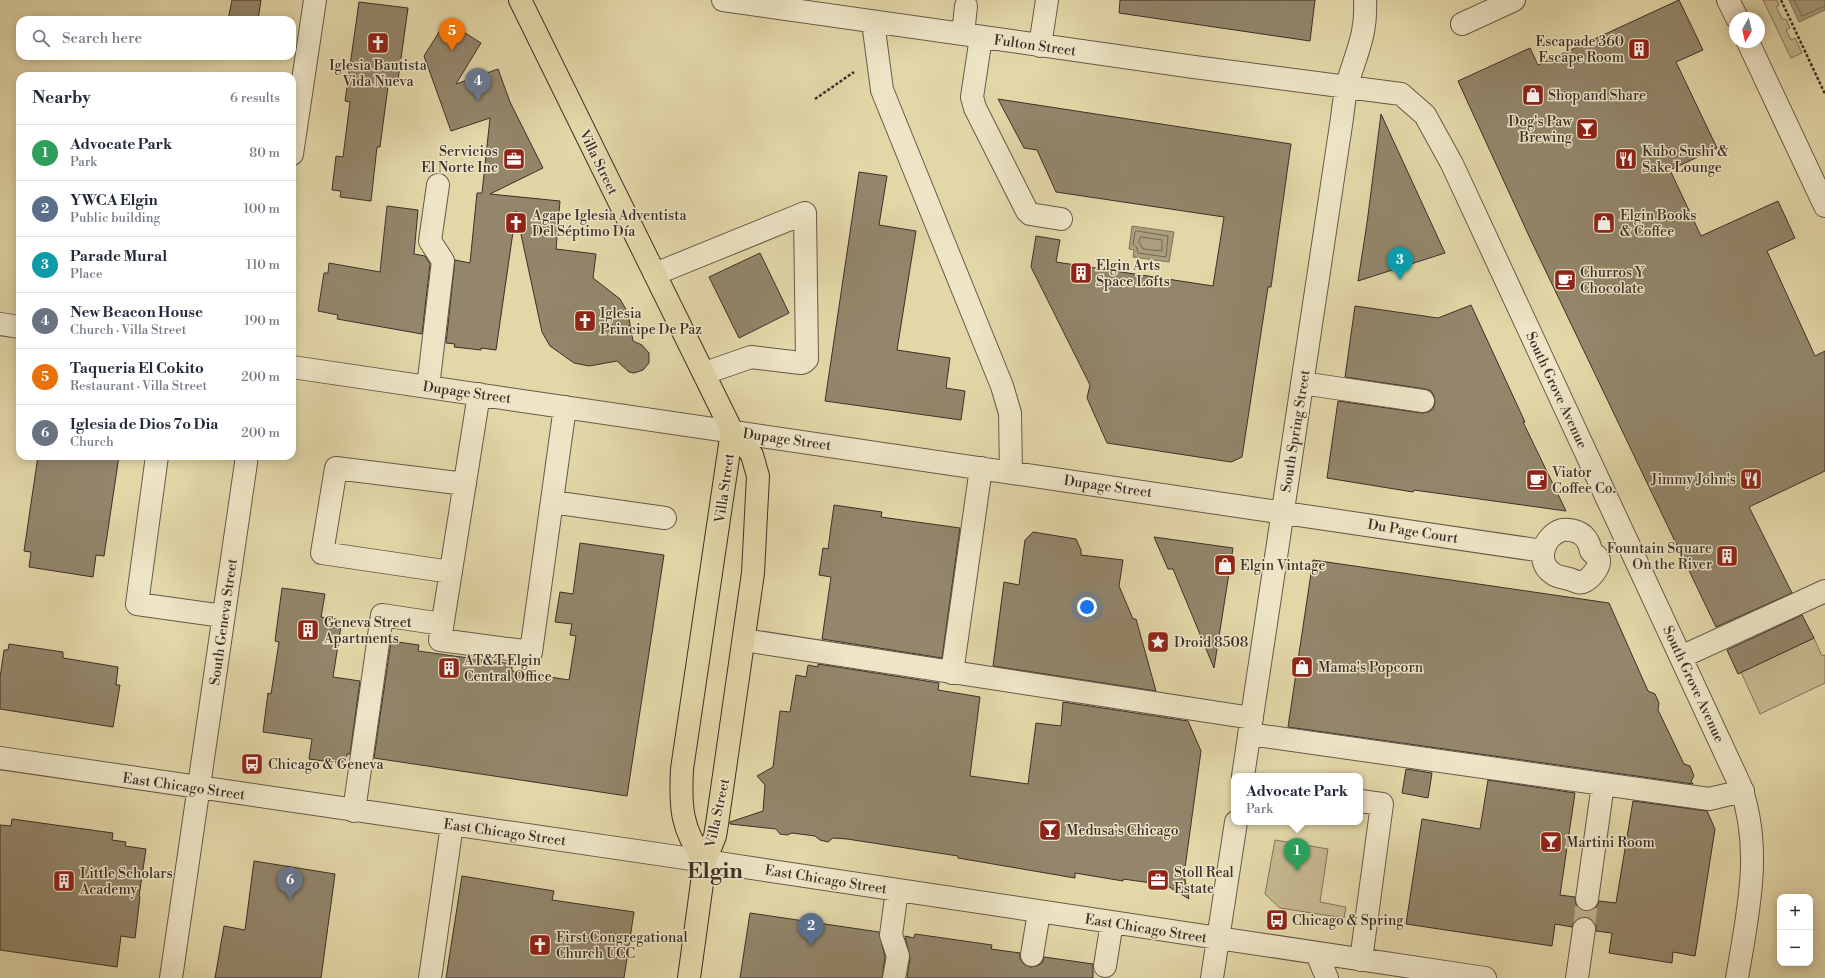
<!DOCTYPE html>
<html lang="en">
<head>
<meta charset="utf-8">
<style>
	body { margin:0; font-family:"Libre Bodoni",serif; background:#f6f6f7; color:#1f2937 }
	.controls { position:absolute; right:12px; bottom:12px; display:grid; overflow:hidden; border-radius:8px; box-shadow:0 2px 10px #0003 }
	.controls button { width:36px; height:36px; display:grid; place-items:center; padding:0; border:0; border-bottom:1px solid #e0e1e3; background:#fff; color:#1f2937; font:20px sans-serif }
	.compass { position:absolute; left:1729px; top:12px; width:36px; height:36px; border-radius:50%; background:#fff; box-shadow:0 2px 10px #0003; rotate:188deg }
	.you { position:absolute; left:1087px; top:607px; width:14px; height:14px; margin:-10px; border:3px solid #fff; border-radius:50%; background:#1a73e8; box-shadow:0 0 0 6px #1a73e833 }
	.badge { display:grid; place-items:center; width:26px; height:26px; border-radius:50%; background:#0b8043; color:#fff; font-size:13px; font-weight:700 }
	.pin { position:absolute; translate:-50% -33px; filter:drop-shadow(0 1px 2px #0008) }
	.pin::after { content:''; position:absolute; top:21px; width:14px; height:12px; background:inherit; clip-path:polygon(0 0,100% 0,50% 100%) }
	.popup { position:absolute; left:1231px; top:773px; width:132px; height:52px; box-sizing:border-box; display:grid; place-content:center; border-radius:8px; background:#fff; filter:drop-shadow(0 1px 3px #0005); font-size:13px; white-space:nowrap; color:#747a83 }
	.popup b { font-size:15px; color:#1f2937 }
	.popup::after { content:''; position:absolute; left:50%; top:100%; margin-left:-8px; border:8px solid transparent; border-top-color:#fff }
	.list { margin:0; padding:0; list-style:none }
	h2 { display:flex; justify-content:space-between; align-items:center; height:52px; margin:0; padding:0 16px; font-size:17px }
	h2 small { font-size:13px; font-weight:400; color:#747a83 }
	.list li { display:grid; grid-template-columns:26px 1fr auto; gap:12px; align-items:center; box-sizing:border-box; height:56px; padding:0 16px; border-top:1px solid #e0e1e3 }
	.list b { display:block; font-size:15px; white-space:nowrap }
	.list p { margin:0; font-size:13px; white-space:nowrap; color:#747a83 }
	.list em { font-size:13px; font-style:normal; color:#747a83 }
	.icon { flex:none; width:22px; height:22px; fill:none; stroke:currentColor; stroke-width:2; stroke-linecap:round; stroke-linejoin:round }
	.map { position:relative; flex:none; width:1825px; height:978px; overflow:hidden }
	.search { position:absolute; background:#fff; box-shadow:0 2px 10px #0003; left:16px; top:16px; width:280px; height:44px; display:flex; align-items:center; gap:10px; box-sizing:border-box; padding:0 14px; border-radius:12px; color:#747a83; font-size:15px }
	.panel { position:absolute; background:#fff; box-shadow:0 2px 10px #0003; left:16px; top:72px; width:280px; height:388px; border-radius:12px }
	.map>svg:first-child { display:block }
	.green { fill:#c7ba92; stroke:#82745e }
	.water { fill:#aa9e7d; stroke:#7e725b }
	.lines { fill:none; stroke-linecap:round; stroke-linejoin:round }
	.shore { stroke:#736653; stroke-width:1 }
	.building { fill:#93866b; stroke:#3c2f29 }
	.minor-tunnel { stroke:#c2b58f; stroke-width:22; stroke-dasharray:22 11; stroke-linecap:butt }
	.minor-casing { stroke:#665949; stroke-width:24 }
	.major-casing { stroke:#3c2f29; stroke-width:24 }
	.path { stroke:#3c2f29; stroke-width:2.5; stroke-dasharray:3 2; stroke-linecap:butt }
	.minor { stroke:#ede5c6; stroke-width:22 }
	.major { stroke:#e3d7a8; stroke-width:22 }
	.labels { text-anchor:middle; stroke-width:3; stroke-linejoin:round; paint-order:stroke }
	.poi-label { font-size:14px; fill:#3c2f29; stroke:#ede5c6; text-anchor:start }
	.street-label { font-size:14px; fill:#3c2f29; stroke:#ede5c6 }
	.town-label { font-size:22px; font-weight:bold; fill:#3c2f29; stroke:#ede5c6 }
</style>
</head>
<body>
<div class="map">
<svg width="1825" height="978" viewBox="0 0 1825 978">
	<rect width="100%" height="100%" fill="#e3d7a8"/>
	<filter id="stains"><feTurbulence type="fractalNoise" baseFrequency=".005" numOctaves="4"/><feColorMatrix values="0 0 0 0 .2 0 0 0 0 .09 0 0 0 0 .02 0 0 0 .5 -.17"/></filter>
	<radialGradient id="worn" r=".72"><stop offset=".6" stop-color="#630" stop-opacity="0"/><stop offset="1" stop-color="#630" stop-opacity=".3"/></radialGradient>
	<path class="green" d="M1763 0H1777L1779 5 1776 7 1783 20 1786 19 1790 28 1786 30 1791 40 1795 38 1802 53 1791 58Z
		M1814 638 1822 656 1825 655V683L1760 714 1741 672Z
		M1275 840 1328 849 1320 902 1346 907 1344 918 1280 908 1265 894Z"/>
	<path class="water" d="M1789 0H1825V10L1799 22Z
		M1132 226 1174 232 1169 262 1133 257 1134 250 1129 249Z"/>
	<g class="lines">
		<path class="shore" d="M1794 0 1802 16 1825 6
			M1137 231 1168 236 1166 257 1138 253 1137 248 1133 244 1135 232Z
			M1141 237 1162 240V251L1143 249 1139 242Z"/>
	</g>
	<path class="building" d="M232 0H261L258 20H228Z
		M1120 0H1315L1310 41 1119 13Z
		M1679 0 1703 50 1676 62 1717 148 1670 170 1701 236 1778 201 1795 238 1767 251 1815 356 1825 351V471L1749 507 1792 593 1716 627 1529 236 1458 81 1530 48 1538 65Z
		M359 2 408 8 398 80 389 79 380 147H377L371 201 340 197 341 191 332 190 336 156 343 157 350 102 345 101Z
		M446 21 481 43 456 84 498 69 510 102 543 168 490 194 560 201 556 249 596 254 593 278 620 299 628 313 633 341 642 345 649 353V363L643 370 634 373 629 372 617 361 589 366 574 363 550 346 542 332 516 211 496 350 481 348V350L454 347 455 344 446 343 455 260 470 263 477 193H482L490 118 451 131 424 56Z
		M998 99 1291 144 1271 287H1268L1242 457 1231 462 1107 443 1087 398 1090 385 1031 267 1036 236 1060 240 1056 262 1213 286 1224 217 1056 192 1037 150 1024 148Z
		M1381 114 1445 253 1358 281 1367 223Z
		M859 172 887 176 879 225 916 231 897 350 950 358 946 388 965 391 961 420 825 401Z
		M387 206 418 210 414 254 425 256 430 264 422 334 337 319 338 315 318 311 324 273H328L329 263 380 272Z
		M760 253 789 313 739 338 709 277Z
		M1471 305 1525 422H1523L1566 511 1414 490 1413 492 1327 478 1338 401 1422 413 1428 412 1433 409 1435 403 1434 396 1431 391 1425 389 1345 377 1355 306 1438 318Z
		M38 456H119L104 556 96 555 93 577 29 567 31 552 24 551Z
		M834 505 882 512 881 517 960 528 942 658 822 639 831 577 819 575 823 548 828 549Z
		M1033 532 1076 539 1081 550V555L1123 560 1119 586 1133 619H1136L1156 691 993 666 1004 582 1019 585 1025 540Z
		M1154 537 1233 548 1214 668 1173 569H1168Z
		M580 543 664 555 627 796 374 758 391 641 419 645 418 651 512 664V671L569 680 576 636 570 635 572 624 555 622 560 592 573 594Z
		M1313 560 1609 603 1648 691 1655 694 1659 703 1658 710 1684 764 1690 766 1694 776 1691 781 1693 784 1288 727Z
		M282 588 325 594 321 617 342 620 333 677 360 681 350 754H347L346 764 309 759 312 739 263 732 268 693 271 694 279 642 275 641Z
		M1802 615 1814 638 1738 674 1727 650Z
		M9 644 63 652V658L118 667 116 685H120L113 727 0 709V678L4 650H8Z
		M818 664 939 683 938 690 980 697 970 776 1028 784 1036 723 1061 726 1063 702 1188 721 1201 751 1184 875 1189 899 1166 885 1123 879V881L1075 873V878L958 858V856L847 839 833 838 828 842 820 840 815 836 792 833 787 835 780 834 776 829 730 824V822L763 811 765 785 757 776 773 767 780 711 790 712 796 675 806 677 808 665 818 667Z
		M1406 769 1432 773 1428 798 1402 793Z
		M1488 780 1575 793 1560 895 1575 897 1576 904 1579 909 1585 911 1592 910 1597 906 1599 901 1616 903 1633 801 1707 811 1715 829 1695 956 1673 952 1672 963 1609 953 1612 933 1596 931V925L1592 919 1585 917 1579 918 1574 922 1572 927 1555 924 1552 946 1406 924 1422 819 1480 829Z
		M12 819 113 833 112 840 126 842 125 846 146 849 139 896 140 897 135 938 121 936 117 967 0 950V825L11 826Z
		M254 861 335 874 321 978H215L224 926 245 930Z
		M462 876 554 891 552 900 634 912 624 978H446Z
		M750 913 879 932 885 957 882 978H740Z
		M915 934 992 945 991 949 1020 953V959L1024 964 1030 967 1037 966 1042 963 1044 957 1093 964V978H907L910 958 905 936 914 938Z"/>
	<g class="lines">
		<path class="minor-tunnel" d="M1584 929 1587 899"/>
		<g class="minor-casing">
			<path id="minor" d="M723 0 1194 67 1401 94 1425 115 1452 164 1740 785C1763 849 1748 913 1737 978
				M1728 0 1737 18
				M873 22 882 90 1002 386 1010 413 1011 472
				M1462 24 1514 0
				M963 34 966 6
				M981 37 972 97 975 108 1027 211 1030 214 1061 219
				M1748 42 1825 206
				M1040 46 1047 0
				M292 154 315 0
				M655 274 805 213 807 359 804 362 801 363 751 357 705 373
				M0 324 20 327
				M292 367 1543 551
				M1302 383 1423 401
				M428 387 443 261 430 241 438 185
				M479 394 440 640 531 652 565 407
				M157 456 137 604 223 616
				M552 502 665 518
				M1562 530C1573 529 1583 532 1588 542 1590 545 1590 548 1591 551 1593 554 1598 556 1599 560 1600 568 1590 579 1583 582 1579 584 1573 580 1569 579 1564 577 1558 578 1552 573 1535 561 1544 536 1562 530Z
				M451 572 322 553 336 468 465 484
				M744 640 1252 718
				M1681 657 1825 591
				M952 673 981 468
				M1249 734 1709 799 1743 791
				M0 758 705 861 1485 978
				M1243 776 1341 125C1343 112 1344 98 1347 85 1356 53 1367 35 1365 0
				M1360 801 1382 804 1361 960
				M354 811 382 615 442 624
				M1587 899 1603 784
				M1317 954 1327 978
				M1032 955 1039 912
				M1105 966 1112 922
				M171 978 247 456
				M430 978 452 825
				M894 978 898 956 891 935 897 890
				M1212 978 1236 822
				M1577 978 1584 929"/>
		</g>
		<g class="major-casing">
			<path id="major" d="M520 0 732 431 746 446 752 455 758 476 753 573 717 824 715 836 705 861 689 978
				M705 861C681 830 680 806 682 769L732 431"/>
		</g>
		<path class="path" d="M1781 0 1825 94
			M815 99 854 72"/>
		<use href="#minor" class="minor"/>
		<use href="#major" class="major"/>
	</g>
	<defs>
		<g id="church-square" transform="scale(1.15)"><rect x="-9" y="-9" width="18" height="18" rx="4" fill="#8f2418" stroke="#ede5c6"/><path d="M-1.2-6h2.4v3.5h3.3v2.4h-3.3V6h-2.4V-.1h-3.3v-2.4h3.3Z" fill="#fff"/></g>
		<g id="building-square" transform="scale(1.15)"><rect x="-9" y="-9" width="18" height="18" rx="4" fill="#8f2418" stroke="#ede5c6"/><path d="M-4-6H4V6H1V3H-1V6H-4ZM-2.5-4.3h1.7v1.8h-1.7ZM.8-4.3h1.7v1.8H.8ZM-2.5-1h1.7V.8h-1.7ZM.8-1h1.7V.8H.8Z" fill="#fff"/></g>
		<g id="shop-square" transform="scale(1.15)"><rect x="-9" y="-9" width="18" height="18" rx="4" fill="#8f2418" stroke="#ede5c6"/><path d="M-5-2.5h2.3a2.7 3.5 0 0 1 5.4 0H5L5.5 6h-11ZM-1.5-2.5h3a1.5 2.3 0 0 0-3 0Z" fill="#fff"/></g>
		<g id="bar-square" transform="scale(1.15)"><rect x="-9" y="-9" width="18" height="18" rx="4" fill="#8f2418" stroke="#ede5c6"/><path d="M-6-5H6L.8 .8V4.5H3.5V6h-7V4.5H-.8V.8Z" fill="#fff"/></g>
		<g id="office-square" transform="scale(1.15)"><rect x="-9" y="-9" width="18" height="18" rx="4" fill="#8f2418" stroke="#ede5c6"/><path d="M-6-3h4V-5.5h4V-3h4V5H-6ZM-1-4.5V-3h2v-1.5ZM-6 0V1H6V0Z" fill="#fff"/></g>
		<g id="restaurant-square" transform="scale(1.15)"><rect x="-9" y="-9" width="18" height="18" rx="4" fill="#8f2418" stroke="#ede5c6"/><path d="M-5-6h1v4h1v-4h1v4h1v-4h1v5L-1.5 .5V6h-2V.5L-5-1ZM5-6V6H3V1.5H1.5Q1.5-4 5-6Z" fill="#fff"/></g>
		<g id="cafe-square" transform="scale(1.15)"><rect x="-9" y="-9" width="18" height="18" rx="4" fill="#8f2418" stroke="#ede5c6"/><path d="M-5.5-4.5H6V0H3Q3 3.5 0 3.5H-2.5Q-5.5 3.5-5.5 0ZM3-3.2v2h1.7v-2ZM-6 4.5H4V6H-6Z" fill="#fff"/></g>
		<g id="sight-square" transform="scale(1.15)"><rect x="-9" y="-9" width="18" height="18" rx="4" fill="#8f2418" stroke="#ede5c6"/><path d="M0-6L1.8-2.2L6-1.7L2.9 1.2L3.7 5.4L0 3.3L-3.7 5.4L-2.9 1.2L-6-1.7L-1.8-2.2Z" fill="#fff"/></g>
		<g id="bus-square" transform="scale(1.15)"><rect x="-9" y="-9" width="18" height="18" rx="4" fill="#8f2418" stroke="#ede5c6"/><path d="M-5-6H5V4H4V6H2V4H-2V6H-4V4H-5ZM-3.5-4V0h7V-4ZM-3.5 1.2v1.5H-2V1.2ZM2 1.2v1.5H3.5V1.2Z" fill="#fff"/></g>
	</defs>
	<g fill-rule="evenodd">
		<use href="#church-square" x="378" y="43"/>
		<use href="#building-square" x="1639" y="49"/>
		<use href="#shop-square" x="1533" y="95"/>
		<use href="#bar-square" x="1587" y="129"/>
		<use href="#office-square" x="514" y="159"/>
		<use href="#restaurant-square" x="1626" y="159"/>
		<use href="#church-square" x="516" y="223"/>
		<use href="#shop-square" x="1604" y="223"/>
		<use href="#building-square" x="1081" y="273"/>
		<use href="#cafe-square" x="1565" y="280"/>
		<use href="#church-square" x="585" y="321"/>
		<use href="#restaurant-square" x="1751" y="479"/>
		<use href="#cafe-square" x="1537" y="480"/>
		<use href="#building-square" x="1727" y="556"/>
		<use href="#shop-square" x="1225" y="565"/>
		<use href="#building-square" x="308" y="630"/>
		<use href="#sight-square" x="1158" y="642"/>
		<use href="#shop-square" x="1302" y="667"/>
		<use href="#building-square" x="449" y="668"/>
		<use href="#bus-square" x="252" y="764"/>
		<use href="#bar-square" x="1050" y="830"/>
		<use href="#bar-square" x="1551" y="842"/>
		<use href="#office-square" x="1158" y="880"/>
		<use href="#building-square" x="64" y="881"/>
		<use href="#bus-square" x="1277" y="920"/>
		<use href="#church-square" x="540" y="945"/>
	</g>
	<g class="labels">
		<g class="poi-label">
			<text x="1624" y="46" text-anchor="end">Escapade 360<tspan x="1624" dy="16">Escape Room</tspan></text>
			<text x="378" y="70" text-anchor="middle">Iglesia Bautista<tspan x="378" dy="16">Vida Nueva</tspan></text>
			<text x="1548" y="100">Shop and Share</text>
			<text x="1572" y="126" text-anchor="end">Dog's Paw<tspan x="1572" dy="16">Brewing</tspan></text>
			<text x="498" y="156" text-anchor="end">Servicios<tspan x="498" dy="16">El Norte Inc</tspan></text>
			<text x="1642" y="156">Kubo Sushi &amp;<tspan x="1642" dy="16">Sake Lounge</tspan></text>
			<text x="532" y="220">Agape Iglesia Adventista<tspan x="532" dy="16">Del Séptimo Día</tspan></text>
			<text x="1620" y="220">Elgin Books<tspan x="1620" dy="16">&amp; Coffee</tspan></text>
			<text x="1096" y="270">Elgin Arts<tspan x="1096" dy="16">Space Lofts</tspan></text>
			<text x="1580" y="277">Churros Y<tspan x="1580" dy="16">Chocolate</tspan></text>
			<text x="600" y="318">Iglesia<tspan x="600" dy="16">Principe De Paz</tspan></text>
			<text x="1552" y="477">Viator<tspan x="1552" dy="16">Coffee Co.</tspan></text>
			<text x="1736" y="484" text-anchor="end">Jimmy John's</text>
			<text x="1712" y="553" text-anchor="end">Fountain Square<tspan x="1712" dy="16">On the River</tspan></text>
			<text x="1240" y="570">Elgin Vintage</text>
			<text x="324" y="627">Geneva Street<tspan x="324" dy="16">Apartments</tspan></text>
			<text x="1174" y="647">Droid 8508</text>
			<text x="464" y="665">AT&amp;T Elgin<tspan x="464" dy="16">Central Office</tspan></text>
			<text x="1318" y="672">Mama's Popcorn</text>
			<text x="268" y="769">Chicago &amp; Geneva</text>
			<text x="1066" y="835">Medusa’s Chicago</text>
			<text x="1566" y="847">Martini Room</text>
			<text x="1174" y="877">Stoll Real<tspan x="1174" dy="16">Estate</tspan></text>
			<text x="80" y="878">Little Scholars<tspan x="80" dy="16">Academy</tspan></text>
			<text x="1292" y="925">Chicago &amp; Spring</text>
			<text x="556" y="942">First Congregational<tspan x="556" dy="16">Church UCC</tspan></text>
		</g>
		<g class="street-label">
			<text transform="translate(1035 45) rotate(8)" y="5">Fulton Street</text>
			<text transform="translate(599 162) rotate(64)" y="5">Villa Street</text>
			<text transform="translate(1557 390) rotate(65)" y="5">South Grove Avenue</text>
			<text transform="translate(467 392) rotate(8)" y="5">Dupage Street</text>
			<text transform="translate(1295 431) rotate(-81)" y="5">South Spring Street</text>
			<text transform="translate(787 439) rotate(8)" y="5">Dupage Street</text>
			<text transform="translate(1108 486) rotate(8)" y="5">Dupage Street</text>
			<text transform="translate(724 488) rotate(-82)" y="5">Villa Street</text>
			<text transform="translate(1413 531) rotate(9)" y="5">Du Page Court</text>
			<text transform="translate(223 622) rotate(-82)" y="5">South Geneva Street</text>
			<text transform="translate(1694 684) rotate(65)" y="5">South Grove Avenue</text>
			<text transform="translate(184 786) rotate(8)" y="5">East Chicago Street</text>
			<text transform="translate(717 813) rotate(-78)" y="5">Villa Street</text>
			<text transform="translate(505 832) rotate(8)" y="5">East Chicago Street</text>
			<text transform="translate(826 879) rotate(9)" y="5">East Chicago Street</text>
			<text transform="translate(1146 928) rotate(9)" y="5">East Chicago Street</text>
		</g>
		<g class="town-label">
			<text x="715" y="878">Elgin</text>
		</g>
	</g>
	<rect width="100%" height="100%" filter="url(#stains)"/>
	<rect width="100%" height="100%" fill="url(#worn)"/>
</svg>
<div class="controls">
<button>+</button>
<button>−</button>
</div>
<svg class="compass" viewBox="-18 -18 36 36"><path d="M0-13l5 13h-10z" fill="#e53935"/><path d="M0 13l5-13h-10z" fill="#747a83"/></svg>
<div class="you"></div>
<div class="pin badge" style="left:1297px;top:871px;background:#2e9e5b">1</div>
<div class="popup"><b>Advocate Park</b>Park</div>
<div class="pin badge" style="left:811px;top:946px;background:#5c6f8a">2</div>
<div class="pin badge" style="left:1400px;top:280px;background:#0f9aa8">3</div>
<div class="pin badge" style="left:478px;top:101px;background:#6b7280">4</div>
<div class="pin badge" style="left:452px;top:51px;background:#e8710a">5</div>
<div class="pin badge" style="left:290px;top:900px;background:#6b7280">6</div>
<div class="search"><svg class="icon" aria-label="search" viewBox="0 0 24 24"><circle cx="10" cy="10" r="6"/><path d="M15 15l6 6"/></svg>Search here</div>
<section class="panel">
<h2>Nearby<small>6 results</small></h2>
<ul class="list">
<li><span class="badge" style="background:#2e9e5b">1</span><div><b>Advocate Park</b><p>Park</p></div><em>80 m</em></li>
<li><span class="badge" style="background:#5c6f8a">2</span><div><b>YWCA Elgin</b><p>Public building</p></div><em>100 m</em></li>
<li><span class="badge" style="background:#0f9aa8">3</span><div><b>Parade Mural</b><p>Place</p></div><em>110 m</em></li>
<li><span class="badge" style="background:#6b7280">4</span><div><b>New Beacon House</b><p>Church · Villa Street</p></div><em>190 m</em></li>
<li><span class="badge" style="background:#e8710a">5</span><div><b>Taqueria El Cokito</b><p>Restaurant · Villa Street</p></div><em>200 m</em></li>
<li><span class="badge" style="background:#6b7280">6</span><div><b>Iglesia de Dios 7o Dia</b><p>Church</p></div><em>200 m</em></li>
</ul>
</section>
</div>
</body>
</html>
